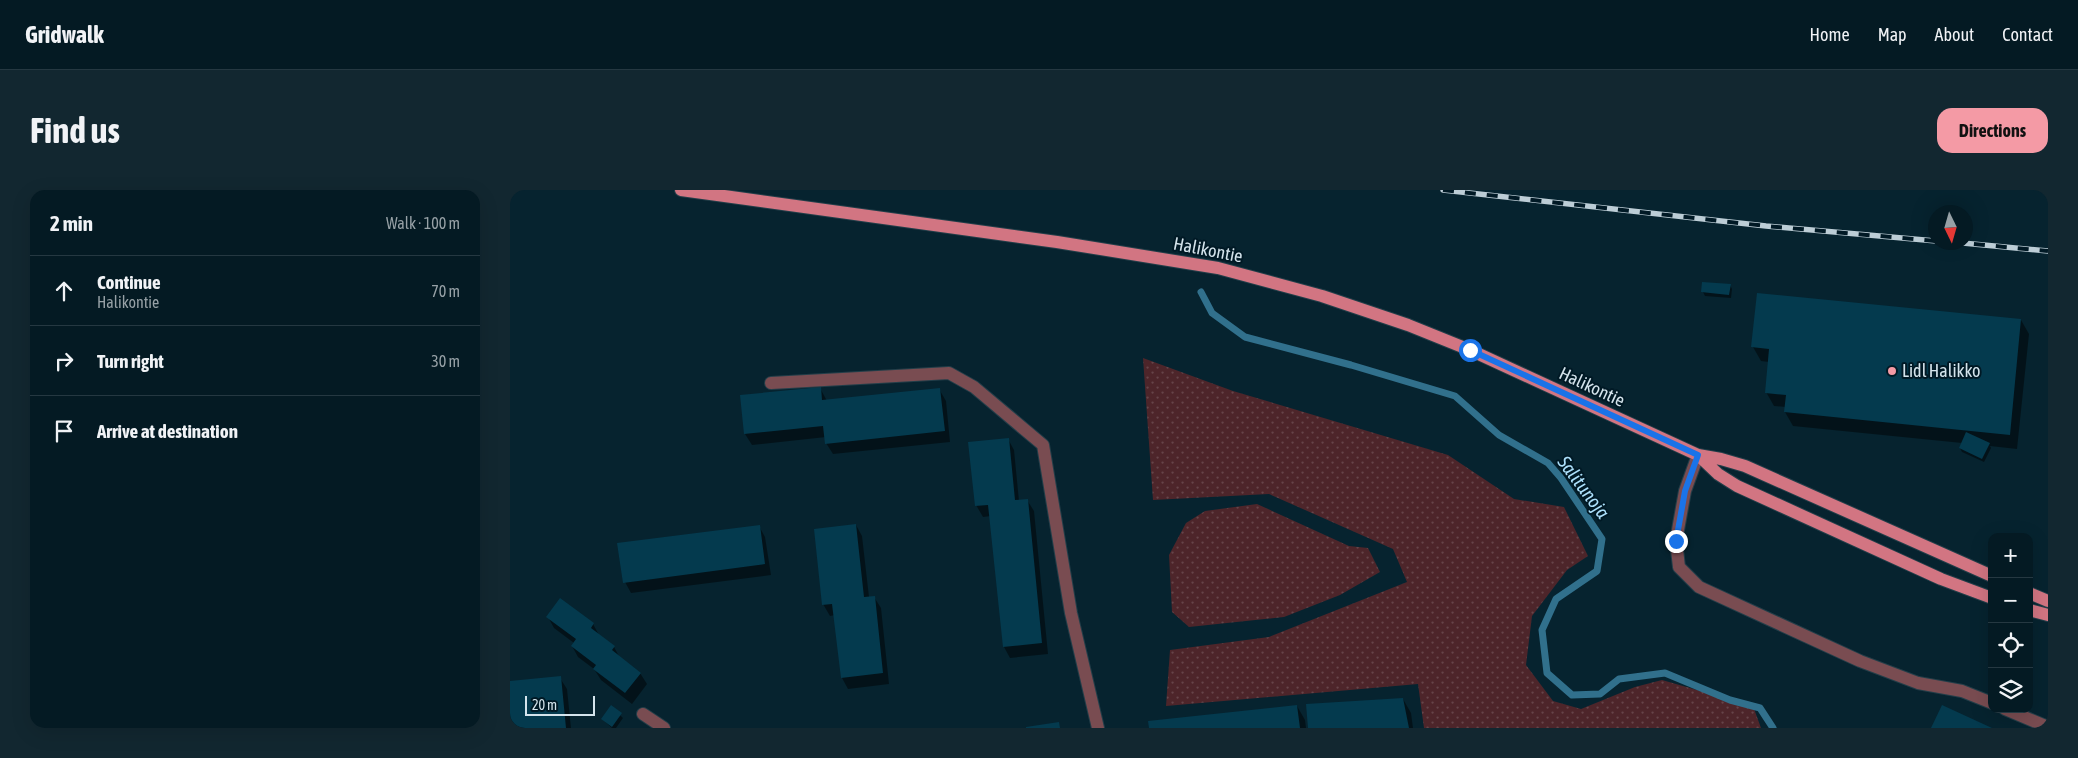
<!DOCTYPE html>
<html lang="en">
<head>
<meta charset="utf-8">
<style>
	body { margin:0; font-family:"Asap Condensed",sans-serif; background:#122730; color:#f1f3f6 }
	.controls { position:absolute; right:15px; bottom:15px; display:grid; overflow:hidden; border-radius:10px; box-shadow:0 5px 20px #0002 }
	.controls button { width:45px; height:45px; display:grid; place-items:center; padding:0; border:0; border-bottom:1px solid #253841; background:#041a23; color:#f1f3f6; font:25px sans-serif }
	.compass { position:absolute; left:1418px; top:15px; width:45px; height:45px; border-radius:50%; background:#041a23; box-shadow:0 5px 20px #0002; rotate:175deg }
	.scale { position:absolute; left:15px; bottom:12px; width:70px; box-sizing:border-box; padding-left:5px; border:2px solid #d4e4ec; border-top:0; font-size:14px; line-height:18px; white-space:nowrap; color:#d4e4ec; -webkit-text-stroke:4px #001925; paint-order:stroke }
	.stop { position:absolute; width:15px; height:15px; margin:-11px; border:4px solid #1a73e8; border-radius:50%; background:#fff }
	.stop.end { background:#1a73e8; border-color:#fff; box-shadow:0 1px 5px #0008 }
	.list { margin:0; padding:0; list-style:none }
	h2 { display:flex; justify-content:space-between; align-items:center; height:65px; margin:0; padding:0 20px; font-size:21px }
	h2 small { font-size:16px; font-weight:400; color:#97a1a6 }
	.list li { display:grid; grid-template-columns:32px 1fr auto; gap:15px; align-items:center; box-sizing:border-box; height:70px; padding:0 20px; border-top:1px solid #253841 }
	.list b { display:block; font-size:19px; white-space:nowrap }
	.list p { margin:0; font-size:16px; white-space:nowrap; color:#97a1a6 }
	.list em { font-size:16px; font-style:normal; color:#97a1a6 }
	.icon { flex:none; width:28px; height:28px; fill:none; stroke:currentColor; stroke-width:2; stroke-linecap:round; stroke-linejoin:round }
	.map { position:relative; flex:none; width:1538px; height:538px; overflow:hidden; border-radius:15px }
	header { display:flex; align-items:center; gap:30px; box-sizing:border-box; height:70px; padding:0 25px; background:#041a23; border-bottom:1px solid #253841 }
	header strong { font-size:24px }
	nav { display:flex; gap:28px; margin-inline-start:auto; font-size:18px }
	.intro { display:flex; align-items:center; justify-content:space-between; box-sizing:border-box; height:120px; padding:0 30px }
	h1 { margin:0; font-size:35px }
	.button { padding:12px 22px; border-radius:15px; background:#f49aa5; color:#111; font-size:18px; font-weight:700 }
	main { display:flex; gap:30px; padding:0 30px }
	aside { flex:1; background:#041a23; border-radius:15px; box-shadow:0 5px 20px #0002 }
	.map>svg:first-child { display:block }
	.grass { fill:url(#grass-dots) }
	.shadow { fill:#0007 }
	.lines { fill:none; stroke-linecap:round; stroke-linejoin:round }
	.stream { stroke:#31708c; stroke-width:7 }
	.building { fill:#043a4e }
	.minor-casing { stroke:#233e49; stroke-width:14 }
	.major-casing { stroke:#233e49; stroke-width:14 }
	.minor { stroke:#794c51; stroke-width:12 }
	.major { stroke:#d27582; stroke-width:12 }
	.rail-casing { stroke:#bccdd6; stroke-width:5.5 }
	.rail { stroke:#001925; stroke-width:4; stroke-dasharray:11; stroke-linecap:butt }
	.route { stroke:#1a73e8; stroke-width:6 }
	.poi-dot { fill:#f49aa5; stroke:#001925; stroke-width:2 }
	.labels { text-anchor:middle; stroke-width:4; stroke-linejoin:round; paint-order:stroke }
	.street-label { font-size:18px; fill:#d4e4ec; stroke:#001925 }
	.poi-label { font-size:18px; fill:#d4e4ec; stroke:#001925; text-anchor:start }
	.water-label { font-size:19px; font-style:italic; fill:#ace0fb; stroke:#001925 }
</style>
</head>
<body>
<header>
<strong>Gridwalk</strong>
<nav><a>Home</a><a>Map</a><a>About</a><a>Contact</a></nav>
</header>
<div class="intro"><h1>Find us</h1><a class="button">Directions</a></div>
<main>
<aside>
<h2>2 min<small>Walk · 100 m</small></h2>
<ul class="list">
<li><svg class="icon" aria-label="ahead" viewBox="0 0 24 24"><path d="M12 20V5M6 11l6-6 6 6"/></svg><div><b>Continue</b><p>Halikontie</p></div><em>70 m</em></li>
<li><svg class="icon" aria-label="right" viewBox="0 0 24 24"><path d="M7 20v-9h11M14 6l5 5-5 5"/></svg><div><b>Turn right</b></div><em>30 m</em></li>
<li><svg class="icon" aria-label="arrive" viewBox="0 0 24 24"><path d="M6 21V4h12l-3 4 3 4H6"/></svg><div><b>Arrive at destination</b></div></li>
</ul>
</aside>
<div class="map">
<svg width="1538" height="538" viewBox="0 0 1538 538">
	<defs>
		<pattern id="grass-dots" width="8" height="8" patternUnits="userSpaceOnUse" patternTransform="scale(1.25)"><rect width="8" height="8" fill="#4d252a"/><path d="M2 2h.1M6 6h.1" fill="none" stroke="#664449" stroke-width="1.8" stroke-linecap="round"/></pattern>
	</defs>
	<rect width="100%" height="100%" fill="#06232f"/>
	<path class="grass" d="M633 168 723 201 938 265 1004 309 1054 317 1078 366 1057 380 1022 426 1016 475 1043 511 1071 519 1125 497 1152 490 1243 516 1251 538H914L908 494 656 516 660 460 759 447 897 392 883 359 759 304 643 310Z
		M747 314 839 356 858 358 870 382 830 405 774 427 679 437 662 422 659 365 676 333 695 321Z"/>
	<path class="shadow" d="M1220 95 1222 99 1221 108 1195 106 1193 102Z
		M1511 130 1519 144 1507 259 1480 256 1481 258 1474 272 1452 262 1450 258 1452 253 1283 236 1275 222 1276 217 1264 216 1256 202 1259 172 1251 171 1243 157Z
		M310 198 317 211 429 199 436 211 440 252 323 264 316 253V247L242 255 235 244Z
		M498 249 504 260 509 311 517 310 524 321 538 464 500 468 494 457 481 326 473 327 466 315Z
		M346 335 352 346 359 407H364L371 418 379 494 338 499 332 488 325 425 320 426 313 414Z
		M249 336 255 347 261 385 121 403 115 392Z
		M38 427 83 434 89 445 104 457 110 468 130 483 137 494 122 514 91 490 84 479 68 467 62 456 64 453 44 438Z
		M50 488 57 499 61 538H0V492Z
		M893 509 901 523 903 538H799Z
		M787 516 795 530 796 538H640Z
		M101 517 113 528 106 538H102L92 529Z"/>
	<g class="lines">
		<path class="stream" d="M691 102 702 123 735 147 841 175 945 206 989 245 1038 273 1051 288 1092 349 1087 381 1046 409 1032 440 1037 483 1062 505 1090 504 1109 489 1155 483 1220 510 1250 518 1263 538"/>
	</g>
	<path class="building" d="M1192 92 1221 94 1219 105 1191 102Z
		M1247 103 1511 129 1500 245 1274 222 1276 205 1255 203 1259 159 1241 157Z
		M311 197 312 210 430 198 435 241 315 254 313 236 234 244 230 205Z
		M1456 242 1480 253 1472 269 1449 258Z
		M499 248 505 310 518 309 532 453 493 457 478 315 465 316 458 252Z
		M346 334 354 407 365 406 373 483 331 488 322 414 312 415 304 339Z
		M250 335 255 374 113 393 107 353Z
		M50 408 84 433 81 438 105 456 102 460 131 483 115 503 83 479 86 475 61 456 66 449 36 427Z
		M51 486 56 538H0V491Z
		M893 508 899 538H798L796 514Z
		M101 515 112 523 102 537 91 529Z
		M787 515 790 538H639L638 531Z
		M1432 515 1482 538H1421Z
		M549 532 550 538H516V537Z"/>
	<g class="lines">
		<g class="minor-casing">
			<path id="minor" d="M261 193 439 183 464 197 533 255 561 423 588 538
				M1188 265 1175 301 1166 351 1169 377 1189 397 1350 471 1408 493 1452 501 1482 513
				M1495 519 1538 537
				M133 524 154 538"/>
		</g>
		<g class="major-casing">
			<path id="major" d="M171 0 547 52 708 78 812 106 898 135 960 160 1188 265 1211 269 1235 276 1482 386
				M1188 265 1208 284 1227 296 1431 389 1482 408
				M1519 403 1538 411
				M1519 420 1538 425"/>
		</g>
		<use href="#minor" class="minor"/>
		<use href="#major" class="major"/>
		<g class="rail-casing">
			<path id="rail" d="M933 0 1256 36 1426 51
				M1442 52 1538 61"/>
		</g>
		<use href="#rail" class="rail"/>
	</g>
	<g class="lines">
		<path class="route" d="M960 160 1188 265 1175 301 1166 351"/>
	</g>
	<circle class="poi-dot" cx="1382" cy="181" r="5"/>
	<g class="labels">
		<g class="street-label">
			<text transform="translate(698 60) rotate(11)" y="6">Halikontie</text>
			<text transform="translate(1082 197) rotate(25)" y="6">Halikontie</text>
		</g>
		<g class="poi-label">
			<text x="1392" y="187">Lidl Halikko</text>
		</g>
		<g class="water-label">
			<text transform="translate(1074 297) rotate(53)" y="7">Salitunoja</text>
		</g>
	</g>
</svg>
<div class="controls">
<button>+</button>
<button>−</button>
<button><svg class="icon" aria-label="locate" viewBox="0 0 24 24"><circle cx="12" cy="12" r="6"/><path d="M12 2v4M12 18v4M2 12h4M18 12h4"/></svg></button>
<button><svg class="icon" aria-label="layers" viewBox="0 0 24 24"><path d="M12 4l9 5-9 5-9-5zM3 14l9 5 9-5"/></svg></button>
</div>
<svg class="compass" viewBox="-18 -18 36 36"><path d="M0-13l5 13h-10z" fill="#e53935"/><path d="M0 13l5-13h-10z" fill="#97a1a6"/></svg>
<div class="scale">20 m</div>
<div class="stop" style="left:960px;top:160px"></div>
<div class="stop end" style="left:1166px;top:351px"></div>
</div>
</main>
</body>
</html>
